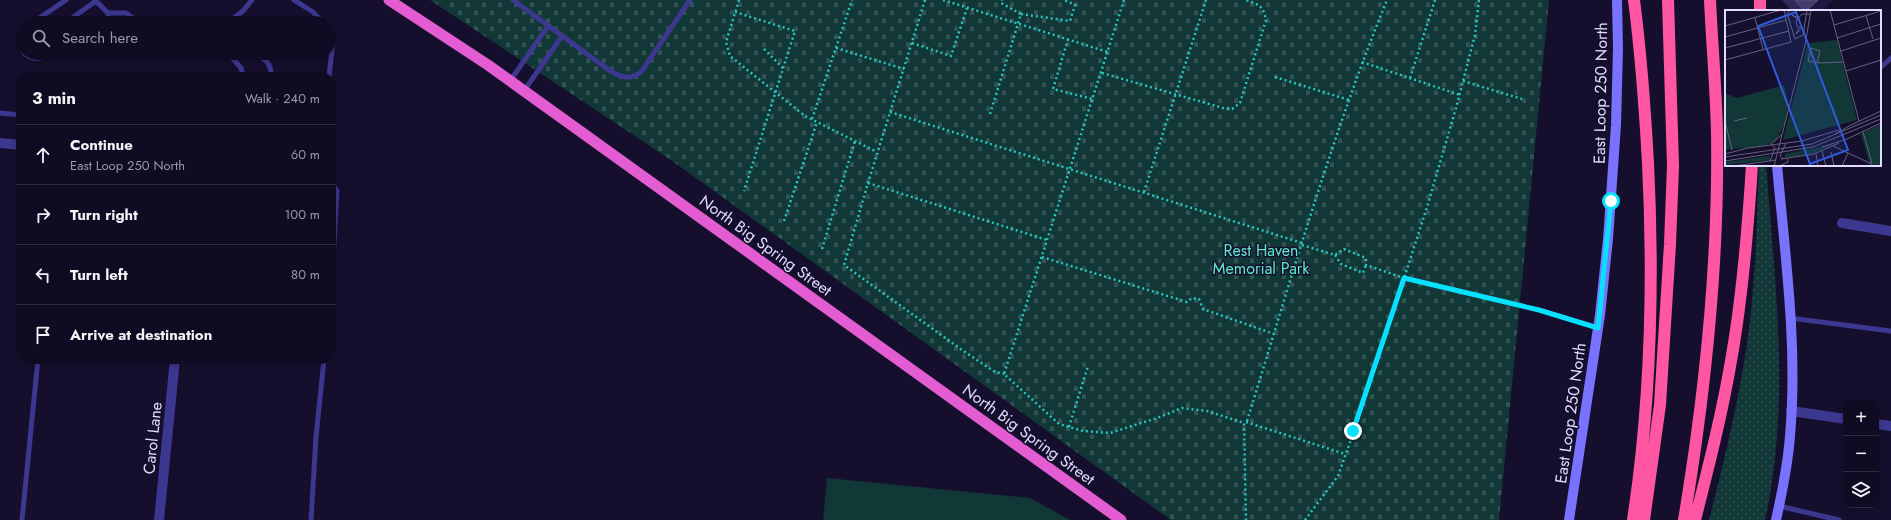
<!DOCTYPE html>
<html lang="en">
<head>
<meta charset="utf-8">
<style>
	body { margin:0; font-family:Jost,sans-serif; background:#19142a; color:#f1f3f6 }
	.controls { position:absolute; right:12px; bottom:12px; display:grid; overflow:hidden; border-radius:8px; box-shadow:0 2px 6px #0003 }
	.controls button { width:36px; height:36px; display:grid; place-items:center; padding:0; border:0; border-bottom:1px solid #302b40; background:#100b22; color:#f1f3f6; font:20px sans-serif }
	.stop { position:absolute; width:12px; height:12px; margin:-9px; border:3px solid #07e0ff; border-radius:50%; background:#fff }
	.stop.end { background:#07e0ff; border-color:#fff; box-shadow:0 1px 4px #0008 }
	.list { margin:0; padding:0; list-style:none }
	h2 { display:flex; justify-content:space-between; align-items:center; height:52px; margin:0; padding:0 16px; font-size:17px }
	h2 small { font-size:13px; font-weight:400; color:#9c9ba5 }
	.list li { display:grid; grid-template-columns:26px 1fr auto; gap:12px; align-items:center; box-sizing:border-box; height:60px; padding:0 16px; border-top:1px solid #302b40 }
	.list b { display:block; font-size:15px; white-space:nowrap }
	.list p { margin:0; font-size:13px; white-space:nowrap; color:#9c9ba5 }
	.list em { font-size:13px; font-style:normal; color:#9c9ba5 }
	.icon { flex:none; width:22px; height:22px; fill:none; stroke:currentColor; stroke-width:2; stroke-linecap:round; stroke-linejoin:round }
	.map { position:relative; flex:none; width:1891px; height:520px; overflow:hidden }
	.search { position:absolute; background:#100b22; box-shadow:0 2px 6px #0003; left:16px; top:16px; width:320px; height:44px; display:flex; align-items:center; gap:10px; box-sizing:border-box; padding:0 14px; border-radius:22px; color:#9c9ba5; font-size:15px }
	.panel { position:absolute; background:#100b22; box-shadow:0 2px 6px #0003; left:16px; top:72px; width:320px; height:292px; border-radius:16px }
	.map>svg:first-child { display:block }
	.green { fill:url(#green-dots) }
	.cemetery { fill:url(#cemetery-stones) }
	.pitch { fill:#113737 }
	.lines { fill:none; stroke-linecap:round; stroke-linejoin:round }
	.path { stroke:#26c7c1; stroke-width:2.5; stroke-dasharray:2 3; stroke-linecap:butt }
	.service { stroke:#3c378f; stroke-width:5 }
	.minor { stroke:#3c378f; stroke-width:10 }
	.secondary { stroke:#7972ff; stroke-width:10 }
	.trunk { stroke:#e45cd1; stroke-width:11 }
	.motorway { stroke:#ff56a3; stroke-width:12 }
	.wall { fill:#33285b }
	.shaded-wall { fill:#1f1641 }
	.building { fill:#463b6d; stroke:#5e5484 }
	.route { stroke:#07e0ff; stroke-width:5 }
	.labels { text-anchor:middle; stroke-width:3; stroke-linejoin:round; paint-order:stroke }
	.street-label { font-size:16px; fill:#e0dbff; stroke:#150f2d }
	.park-label { font-size:16px; fill:#5ceaca; stroke:#150f2d }
	.inset-road { fill:none; stroke:#666181; stroke-width:1 }
	.view { fill:#305cdc; fill-opacity:0.15; stroke:#305cdc; stroke-width:2 }
	.inset-edge { fill:none; stroke:#e0dbff; stroke-width:2 }
</style>
</head>
<body>
<div class="map">
<svg width="1891" height="520" viewBox="0 0 1891 520">
	<defs>
		<pattern id="green-dots" width="8" height="8" patternUnits="userSpaceOnUse"><rect width="8" height="8" fill="#113737"/><path d="M2 2h.1M6 6h.1" fill="none" stroke="#335355" stroke-width="1.8" stroke-linecap="round"/></pattern>
		<pattern id="cemetery-stones" width="16" height="16" patternUnits="userSpaceOnUse"><rect width="16" height="16" fill="#113737"/><path d="M2 7V4a2 2 0 0 1 4 0v3zM10 15v-3a2 2 0 0 1 4 0v3z" fill="#335355"/></pattern>
	</defs>
	<rect width="100%" height="100%" fill="#150f2d"/>
	<path class="green" d="M1759 165H1766C1775 283 1791 403 1765 520H1709C1726 454 1742 388 1750 320 1756 268 1757 217 1759 165Z"/>
	<path class="cemetery" d="M430 0H1549L1499 520H1171L671 160Z"/>
	<path class="pitch" d="M827 478 1030 498 1070 520H823Z"/>
	<g class="lines">
		<path class="path" d="M739 0 726 42 730 56 805 116 877 152
			M925 0 868 183 844 265 962 350 995 372 1004 374
			M943 0 1108 52
			M1124 0 1004 374 1059 424 1083 431 1110 433 1157 418 1182 408 1207 411 1244 423 1246 520
			M735 12 795 31 744 191
			M1021 14 1070 21 1075 5 1064 0
			M1068 39 1053 89 1093 99
			M912 43 951 56 967 8
			M836 48 904 69
			M764 49 783 68
			M1362 62 1460 95
			M1102 73 1223 108 1232 109 1240 103 1266 20C1263 6 1260 5 1246 0
			M1275 77 1349 100
			M1410 78 1435 0
			M1463 81 1522 99
			M890 112 1302 243
			M990 114 1021 14 1001 3 1002 0
			M812 119 852 0
			M868 183 1047 240
			M1144 192 1206 0
			M784 221 817 122
			M1302 245 1335 255 1344 249 1366 258V265L1404 278 1539 310 1587 325
			M822 249 855 141
			M1335 255 1341 264 1363 273 1366 265
			M1042 257 1187 302 1192 298 1199 299 1203 309 1274 334
			M1247 421C1291 280 1331 137 1387 0
			M1246 422 1345 454
			M1069 427 1088 366
			M1305 520 1338 476 1362 408 1428 204 1456 108 1475 35 1479 0"/>
		<path class="service" d="M95 0 108 13H126L140 23
			M294 0 313 12 323 23
			M513 0 609 70C621 77 629 81 641 72L690 0
			M108 13 109 23
			M32 23 66 0
			M65 23 96 1
			M227 23 243 11 252 0
			M23 33 21 40 23 51
			M24 53C32 60 42 60 50 53
			M228 53 241 68 243 77
			M254 53C265 59 272 63 271 77
			M1880 68 1891 58
			M329 77 333 40 329 30
			M510 81 548 26
			M524 91 562 36
			M0 113 21 115
			M331 182 337 191 331 294
			M1790 318 1891 331
			M1779 506 1839 520
			M22 520 38 359
			M311 520 316 437 324 359"/>
		<path class="minor" d="M0 143 21 145
			M1842 223 1891 231
			M1791 411 1846 419
			M1876 424 1891 426
			M159 520 175 359"/>
		<path class="secondary" d="M1569 520 1600 315 1608 239 1616 125 1618 48 1617 0
			M1776 520C1782 493 1788 464 1790 436 1798 346 1785 255 1777 165"/>
		<path class="trunk" d="M389 0 488 65 1121 520"/>
		<path class="motorway" d="M1760 11V0
			M1633 520C1651 402 1654 283 1648 163 1645 109 1641 54 1634 0
			M1644 520 1660 405 1670 244 1673 166 1668 0
			M1684 520C1705 394 1719 260 1717 133 1716 88 1712 44 1710 0
			M1695 520C1709 465 1723 410 1732 355 1743 292 1748 228 1752 165"/>
	</g>
	<path class="wall" d="M1782 0H1833L1821 11H1792Z"/>
	<path class="shaded-wall" d="M1818 0H1833L1821 11H1806Z"/>
	<path class="building" d="M1795 0H1818L1806 11H1805Z"/>
	<g class="lines">
		<path class="route" d="M1353 431 1404 278 1539 310 1598 328 1611 201"/>
	</g>
	<g class="labels">
		<g class="street-label">
			<text transform="translate(1600 93) rotate(-89)" y="6">East Loop 250 North</text>
			<text transform="translate(766 245) rotate(36)" y="6">North Big Spring Street</text>
			<text transform="translate(1570 413) rotate(-82)" y="6">East Loop 250 North</text>
			<text transform="translate(1029 434) rotate(36)" y="6">North Big Spring Street</text>
			<text transform="translate(152 438) rotate(-84)" y="6">Carol Lane</text>
		</g>
		<g class="park-label">
			<text x="1261" y="256">Rest Haven<tspan x="1261" dy="18">Memorial Park</tspan></text>
		</g>
	</g>
	<g transform="translate(1725 10)">
		<rect width="156" height="156" fill="#150f2d"/>
		<path d="M156 114V156H145L136 124ZM109 134 87 144 60 148V144ZM44 146 45 150 0 155V152Z" fill="#113737"/>
		<path d="M112 30 132 110 58 130 83 33Z" fill="#113737"/>
		<path d="M59 75 63 91 61 111 51 131 39 136 0 140V83L12 88Z" fill="#113737"/>
		<path class="inset-road" d="M66 0 62 3 70 29 78 25 82 0M105 0 134 111M141 6 148 29M30 8 38 39M73 9 67 5 74 8M109 15 156 1M0 16 56 0M74 18 71 24 75 20M80 21 72 16 71 11 77 4H85M0 27 61 10M112 28 156 14M0 38 64 21M116 41 156 28M0 50 66 32 59 0M92 53 95 41 86 38 83 51 95 53 118 52M121 61 156 50M0 111 7 140M9 111 22 108M126 115 156 101M138 122 147 153M110 124 126 115M122 129 156 113M45 135 56 125M108 136 147 154M97 137 122 129M23 138 77 131 114 120M97 141 101 156M106 142 109 156M0 144 23 138M91 144 93 156M0 147 87 134 156 105M56 149 89 144 114 133M58 149 55 146 61 133M0 151 88 137 156 109M45 151 50 138 47 135M16 155 51 150M4 156 17 155M49 156 80 35 86 0M54 156 63 152V149M117 156 123 143"/>
		<path class="view" d="M71 2 123 140 85 154 33 16Z"/>
		<rect width="156" height="156" class="inset-edge"/>
	</g>
</svg>
<div class="controls">
<button>+</button>
<button>−</button>
<button><svg class="icon" aria-label="layers" viewBox="0 0 24 24"><path d="M12 4l9 5-9 5-9-5zM3 14l9 5 9-5"/></svg></button>
</div>
<div class="stop" style="left:1611px;top:201px"></div>
<div class="stop end" style="left:1353px;top:431px"></div>
<div class="search"><svg class="icon" aria-label="search" viewBox="0 0 24 24"><circle cx="10" cy="10" r="6"/><path d="M15 15l6 6"/></svg>Search here</div>
<section class="panel">
<h2>3 min<small>Walk · 240 m</small></h2>
<ul class="list">
<li><svg class="icon" aria-label="ahead" viewBox="0 0 24 24"><path d="M12 20V5M6 11l6-6 6 6"/></svg><div><b>Continue</b><p>East Loop 250 North</p></div><em>60 m</em></li>
<li><svg class="icon" aria-label="right" viewBox="0 0 24 24"><path d="M7 20v-9h11M14 6l5 5-5 5"/></svg><div><b>Turn right</b></div><em>100 m</em></li>
<li><svg class="icon" aria-label="left" viewBox="0 0 24 24"><path d="M17 20v-9H6M10 6l-5 5 5 5"/></svg><div><b>Turn left</b></div><em>80 m</em></li>
<li><svg class="icon" aria-label="arrive" viewBox="0 0 24 24"><path d="M6 21V4h12l-3 4 3 4H6"/></svg><div><b>Arrive at destination</b></div></li>
</ul>
</section>
</div>
</body>
</html>
